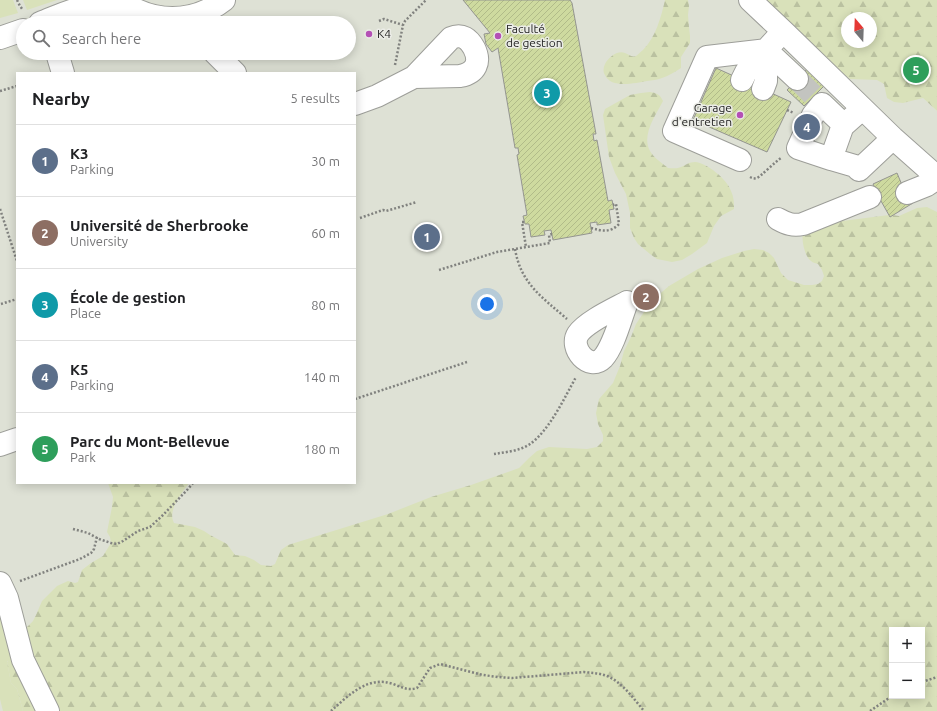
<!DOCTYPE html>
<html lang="en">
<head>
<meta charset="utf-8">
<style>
	body { margin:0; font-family:Ubuntu,sans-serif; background:#f6f6f6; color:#202124 }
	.controls { position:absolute; right:12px; bottom:12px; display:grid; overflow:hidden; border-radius:0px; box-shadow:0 2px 10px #0003 }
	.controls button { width:36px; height:36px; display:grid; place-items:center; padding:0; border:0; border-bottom:1px solid #e0e0e0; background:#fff; color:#202124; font:20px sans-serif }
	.compass { position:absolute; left:841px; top:12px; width:36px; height:36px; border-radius:50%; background:#fff; box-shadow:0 2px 10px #0003; rotate:341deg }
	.you { position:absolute; left:487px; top:304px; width:14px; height:14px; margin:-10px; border:3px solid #fff; border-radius:50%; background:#1a73e8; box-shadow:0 0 0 6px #1a73e833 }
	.badge { display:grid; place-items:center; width:26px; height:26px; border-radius:50%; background:#b450b5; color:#fff; font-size:13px; font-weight:700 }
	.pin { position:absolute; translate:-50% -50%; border:2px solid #fff; box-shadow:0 1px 4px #0006 }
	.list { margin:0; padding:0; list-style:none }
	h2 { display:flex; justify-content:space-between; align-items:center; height:52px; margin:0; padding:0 16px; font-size:17px }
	h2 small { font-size:13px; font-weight:400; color:#757577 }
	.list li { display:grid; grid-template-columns:26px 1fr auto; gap:12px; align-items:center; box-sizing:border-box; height:72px; padding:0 16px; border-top:1px solid #e0e0e0 }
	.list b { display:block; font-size:15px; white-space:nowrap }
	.list p { margin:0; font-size:13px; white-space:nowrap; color:#757577 }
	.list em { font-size:13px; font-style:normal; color:#757577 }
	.icon { flex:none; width:22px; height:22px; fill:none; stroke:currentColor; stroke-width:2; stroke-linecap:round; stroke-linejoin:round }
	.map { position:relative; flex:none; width:937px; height:711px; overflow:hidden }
	.search { position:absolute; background:#fff; box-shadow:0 2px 10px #0003; left:16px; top:16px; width:340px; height:44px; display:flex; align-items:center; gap:10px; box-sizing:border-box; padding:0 14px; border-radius:22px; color:#757577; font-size:15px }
	.panel { position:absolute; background:#fff; box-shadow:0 2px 10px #0003; left:16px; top:72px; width:340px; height:412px; border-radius:0px }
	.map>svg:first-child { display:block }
	.built { fill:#dee1d5; fill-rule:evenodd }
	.green { fill:#d9e1ba }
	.forest { fill:url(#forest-firs); fill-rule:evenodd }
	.building { fill:url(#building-hatch); stroke:#949590 }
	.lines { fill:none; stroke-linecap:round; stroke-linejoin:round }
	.minor-tunnel { stroke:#c3c4c0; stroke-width:22; stroke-dasharray:22 11; stroke-linecap:butt }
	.minor-casing { stroke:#9d9e99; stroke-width:24 }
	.path { stroke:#81827f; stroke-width:2.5; stroke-dasharray:2 2; stroke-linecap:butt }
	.minor { stroke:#fff; stroke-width:22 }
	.poi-dot { fill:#b450b5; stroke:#ebece7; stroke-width:1.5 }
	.labels { text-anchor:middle; stroke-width:3; stroke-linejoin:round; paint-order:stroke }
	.poi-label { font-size:12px; fill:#252524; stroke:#ebece7; text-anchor:start }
</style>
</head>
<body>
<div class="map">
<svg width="937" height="711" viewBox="0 0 937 711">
	<defs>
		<pattern id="forest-firs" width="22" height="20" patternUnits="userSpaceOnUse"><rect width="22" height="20" fill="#d9e1ba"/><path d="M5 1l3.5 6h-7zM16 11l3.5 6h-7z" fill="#bac1a0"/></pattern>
		<pattern id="building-hatch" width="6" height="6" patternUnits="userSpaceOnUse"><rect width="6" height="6" fill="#ceda9f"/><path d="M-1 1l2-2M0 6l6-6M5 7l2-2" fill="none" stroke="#b1bb89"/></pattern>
	</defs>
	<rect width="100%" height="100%" fill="#ebece7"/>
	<path class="built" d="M0 0H822L847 42H865L937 111V711H0ZM23 23H349V53H23ZM17 73H355V483H17ZM892 630H922V696H892Z"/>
	<path class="green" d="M0 0H13L18 13 0 18Z
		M23 0H57L27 10Z
		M0 589 18 660 7 661 11 683 17 689 23 711H3L0 699Z"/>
	<path class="forest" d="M665 0H688L689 6 688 15 689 27 690 36V43L681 57V68C675 72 668 76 662 78 657 80 652 80 647 81 635 83 611 89 605 75 603 72 603 68 605 64 608 58 617 50 625 53 629 54 631 58 636 56 638 55 641 51 643 50 656 37 661 17 665 0Z
		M763 0H937V111L923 98 903 103 894 102 887 98 884 84 877 80 850 79 840 71ZM847 18H871V42H847Z
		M650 92C656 93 660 94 663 101 656 115 641 135 650 151 654 158 662 163 668 168 672 168 677 169 681 167 686 165 689 162 695 162 707 163 727 179 731 191 734 197 734 203 734 209L721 216 714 226 707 243 692 254 682 260 672 262 657 259 650 254 638 244 634 238 630 228V213L626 194 615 173 609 157 603 115 605 109 630 95 641 93Z
		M927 207 937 212V711H55L35 671 26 628 33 621 36 615 42 601 57 586 68 581 75 583 78 582 82 570 91 563 103 556 111 543 110 537 107 532 112 507 113 497 108 483H189C182 493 167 510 174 523L195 527 204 531 210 535 227 544 235 555 245 556 254 560 261 565 271 566 275 564 281 550 288 545 388 514 431 497 471 485 519 468 529 458 537 451 549 447 587 449 597 447 603 441V435L598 424 596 413 599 399 613 383 620 366 624 351 631 337 636 324 644 312 656 297 669 286 698 269 722 258 744 251 754 249 763 250 769 253 774 258 781 273 788 280 804 285H812L818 284 822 281 824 276 822 270 818 264C816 263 813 263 811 261 805 257 801 240 803 233L827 223 889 215 890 217 893 215 899 216 917 208ZM892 630H922V696H892Z
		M11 657H15L41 711H23L17 689 11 683 7 662Z"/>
	<path class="building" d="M463 0H570L572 3 596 134H593L594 141 597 140 608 201 612 200 614 209 609 210 611 223 597 225V222L590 223 592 233 553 240 551 230 544 231 545 235 531 237 529 224H525L523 216 527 215 517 155 519 154 518 148H515L498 48 492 52 486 44 484 34 490 33Z
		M716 68 791 102 767 152 693 120Z
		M808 68 825 85 804 106 787 90Z
		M897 173 902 185 913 203 890 217 881 201 873 184Z"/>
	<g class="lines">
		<path class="minor-tunnel" d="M797 79 814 96"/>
		<g class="minor-casing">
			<path id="minor" d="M120 0C152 24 193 24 224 0
				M750 0 784 32 893 138 937 177
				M40 23C56 17 73 8 91 6 103 5 116 6 128 6
				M0 38 23 30
				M776 39 766 50 797 79
				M57 53 63 73
				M215 53 235 73
				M742 80 746 72 766 50
				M763 89 766 81V50
				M355 104 377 96 414 77 451 38C462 33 469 39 474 48 481 62 476 73 460 76L414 77
				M844 125 822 104 813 115 798 148 831 159 842 128 844 125 862 109
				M831 159 855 166 859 170 893 138
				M740 160 674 131 707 57 766 50
				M907 193 927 185 937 178
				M778 219C787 224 793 226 803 224L870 197
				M627 302C621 317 614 346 603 358 589 372 569 348 578 334 586 322 614 309 627 302Z
				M0 445 17 439
				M0 583 7 598 23 660 48 711"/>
		</g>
		<path class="path" d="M17 0 20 6 23 10
			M379 21 384 19 403 25
			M395 65 403 25 405 21 426 0
			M0 91 17 86
			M787 110 794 113
			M750 177C752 178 754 179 757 178 760 177 776 161 781 158
			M0 209 17 261
			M360 218 383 210 386 211 417 202
			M524 222H522L526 247
			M591 228C602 231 610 233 619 224L616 204 613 205
			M515 249C521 284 542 297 567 319
			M439 270 497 252 550 243 549 235 552 234
			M1 304 17 299
			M355 399 467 362
			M494 454C506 452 520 451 530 444 549 431 565 397 576 377
			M73 529 88 533 99 539 111 543 117 544 123 541 138 531 150 527 163 515 188 489 193 483
			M20 581 80 559 91 553 94 549 97 537
			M922 682 937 677
			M331 711C348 696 368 675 393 684 401 687 408 691 417 688L430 668 440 664 483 675 498 677 512 678 584 672C592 673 599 673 607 676 622 682 634 699 644 711
			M870 711 892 696"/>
		<use href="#minor" class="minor"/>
	</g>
	<g class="poi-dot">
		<circle cx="369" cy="34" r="4"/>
		<circle cx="498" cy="36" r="4"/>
		<circle cx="740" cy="115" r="4"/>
	</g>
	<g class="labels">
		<g class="poi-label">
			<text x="506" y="33">Faculté<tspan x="506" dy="14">de gestion</tspan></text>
			<text x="377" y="38">K4</text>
			<text x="732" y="112" text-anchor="end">Garage<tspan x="732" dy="14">d'entretien</tspan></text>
		</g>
	</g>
</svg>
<div class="controls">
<button>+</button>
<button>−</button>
</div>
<svg class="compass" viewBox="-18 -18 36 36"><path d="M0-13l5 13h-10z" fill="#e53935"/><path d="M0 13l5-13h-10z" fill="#757577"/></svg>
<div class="you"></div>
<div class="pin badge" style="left:427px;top:237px;background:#5c6f8a">1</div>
<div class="pin badge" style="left:646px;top:297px;background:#8d6e63">2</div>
<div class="pin badge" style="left:547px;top:93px;background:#0f9aa8">3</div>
<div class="pin badge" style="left:807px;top:127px;background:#5c6f8a">4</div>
<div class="pin badge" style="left:916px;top:70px;background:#2e9e5b">5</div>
<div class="search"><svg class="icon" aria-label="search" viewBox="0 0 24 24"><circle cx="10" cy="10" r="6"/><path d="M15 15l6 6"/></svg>Search here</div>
<section class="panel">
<h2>Nearby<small>5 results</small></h2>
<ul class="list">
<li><span class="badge" style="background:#5c6f8a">1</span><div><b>K3</b><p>Parking</p></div><em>30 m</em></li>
<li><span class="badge" style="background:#8d6e63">2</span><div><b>Université de Sherbrooke</b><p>University</p></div><em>60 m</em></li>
<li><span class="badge" style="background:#0f9aa8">3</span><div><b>École de gestion</b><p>Place</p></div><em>80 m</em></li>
<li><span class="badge" style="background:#5c6f8a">4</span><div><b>K5</b><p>Parking</p></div><em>140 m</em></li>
<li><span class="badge" style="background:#2e9e5b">5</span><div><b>Parc du Mont-Bellevue</b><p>Park</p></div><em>180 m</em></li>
</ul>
</section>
</div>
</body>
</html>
